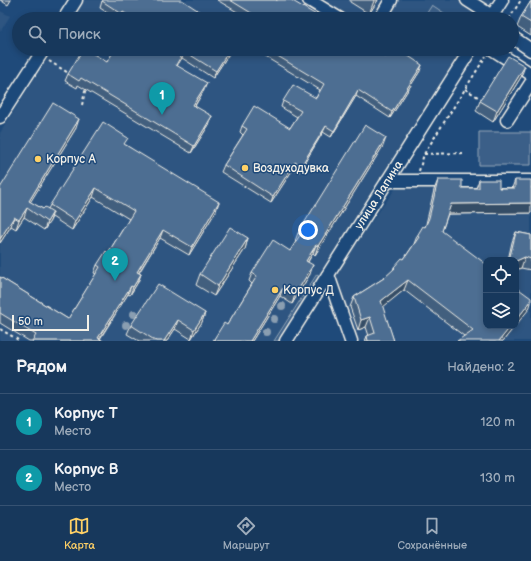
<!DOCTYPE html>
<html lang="ru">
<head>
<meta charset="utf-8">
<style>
	body { margin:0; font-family:"Balsamiq Sans",sans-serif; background:#244365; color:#f1f3f6 }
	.controls { position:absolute; right:12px; bottom:12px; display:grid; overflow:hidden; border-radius:8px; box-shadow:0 2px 6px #0003 }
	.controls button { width:36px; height:36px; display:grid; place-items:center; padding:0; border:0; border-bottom:1px solid #365272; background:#17385c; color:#f1f3f6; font:20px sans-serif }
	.scale { position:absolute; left:12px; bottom:10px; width:77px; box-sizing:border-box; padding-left:4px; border:2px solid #f4f1e8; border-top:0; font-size:11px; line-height:14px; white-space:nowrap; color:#f4f1e8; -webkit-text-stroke:3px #1f4a7a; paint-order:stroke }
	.you { position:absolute; left:308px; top:230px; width:14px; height:14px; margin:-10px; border:3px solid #fff; border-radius:50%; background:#1a73e8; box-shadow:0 0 0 6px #1a73e833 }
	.badge { display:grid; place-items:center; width:26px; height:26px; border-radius:50%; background:#ffd166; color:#fff; font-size:13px; font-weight:700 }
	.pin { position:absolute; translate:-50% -33px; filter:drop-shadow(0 1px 2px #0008) }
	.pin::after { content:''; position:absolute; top:21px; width:14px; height:12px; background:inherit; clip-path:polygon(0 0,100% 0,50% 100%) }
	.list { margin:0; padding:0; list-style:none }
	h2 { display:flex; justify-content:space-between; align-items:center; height:52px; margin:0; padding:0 16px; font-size:17px }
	h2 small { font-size:13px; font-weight:400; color:#9eacbb }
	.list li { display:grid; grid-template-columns:26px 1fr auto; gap:12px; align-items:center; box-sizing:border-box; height:56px; padding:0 16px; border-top:1px solid #365272 }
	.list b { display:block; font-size:15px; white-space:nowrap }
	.list p { margin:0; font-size:13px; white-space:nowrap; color:#9eacbb }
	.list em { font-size:13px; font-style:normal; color:#9eacbb }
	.icon { flex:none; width:22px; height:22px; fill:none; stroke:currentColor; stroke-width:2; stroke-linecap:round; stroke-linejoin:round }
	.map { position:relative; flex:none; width:531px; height:341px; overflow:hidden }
	.search { position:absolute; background:#17385c; box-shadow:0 2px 6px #0003; left:12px; right:12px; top:12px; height:44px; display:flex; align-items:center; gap:10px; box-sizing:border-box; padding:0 14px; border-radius:22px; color:#9eacbb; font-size:15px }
	.sheet { height:164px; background:#17385c }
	nav { display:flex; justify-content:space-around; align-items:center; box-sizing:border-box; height:56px; border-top:1px solid #365272; background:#17385c; font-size:11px; color:#9eacbb }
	nav a { display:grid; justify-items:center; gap:2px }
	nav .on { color:#ffd166 }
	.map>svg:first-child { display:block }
	.built { fill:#2d5581; fill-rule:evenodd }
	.green { fill:#3a5f88; stroke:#97a8b8 }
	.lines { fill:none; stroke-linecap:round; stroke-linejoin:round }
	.minor-casing { stroke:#f4f1e8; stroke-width:15 }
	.path { stroke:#f4f1e8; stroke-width:2; stroke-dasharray:3 3; stroke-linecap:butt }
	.minor { stroke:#1f4a7a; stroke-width:12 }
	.tree { fill:#8a9eb1 }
	.wall { fill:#425f7e; stroke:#f4f1e8 }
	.shaded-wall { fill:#364d66; stroke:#f4f1e8 }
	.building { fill:#4d6e92; stroke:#f4f1e8 }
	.poi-dot { fill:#ffd166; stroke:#1f4a7a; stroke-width:1.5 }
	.labels { text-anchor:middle; stroke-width:3; stroke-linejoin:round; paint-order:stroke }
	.poi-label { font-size:12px; fill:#f4f1e8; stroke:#1f4a7a; text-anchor:start }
	.street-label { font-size:12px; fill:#f4f1e8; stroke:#1f4a7a }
</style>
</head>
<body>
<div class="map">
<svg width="531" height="341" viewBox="0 0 531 341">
	<rect width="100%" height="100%" fill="#1f4a7a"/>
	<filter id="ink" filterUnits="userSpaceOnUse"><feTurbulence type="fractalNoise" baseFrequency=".025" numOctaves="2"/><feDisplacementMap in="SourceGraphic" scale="8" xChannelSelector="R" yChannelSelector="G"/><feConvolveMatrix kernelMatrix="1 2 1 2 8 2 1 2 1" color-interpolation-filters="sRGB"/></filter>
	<g filter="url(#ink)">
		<path class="built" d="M84 0H496L484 19H72Z
			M0 11 10 16 0 32Z
			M53 49H465L276 341H0V133Z
			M403 178H531V341H356L335 273ZM486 260H516V326H486Z"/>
		<path class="green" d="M432 5 453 19H423Z
			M479 132H531V165H479Z
			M317 274 320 276 278 341H274Z"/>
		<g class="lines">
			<g class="minor-casing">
				<g id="minor">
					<path d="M309 0 340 19"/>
					<path d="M467 0 492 16"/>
					<path d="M64 19 76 0"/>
					<path d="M380 19 391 0"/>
					<path d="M490 19 502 0"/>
					<path d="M512 37 531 50"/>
					<path d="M492 49 531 74"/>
					<path d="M0 117 44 49"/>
					<path d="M507 120 531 83"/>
					<path d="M387 181H531"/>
					<path d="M328 275 351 341"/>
					<path id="s1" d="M286 341 471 49"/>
				</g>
			</g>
			<path class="path" d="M509 19 521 0
				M49 61 70 74
				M465 89 483 100
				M82 105 86 87
				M424 154 466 153
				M419 171 424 154 486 56
				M0 329 20 341"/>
			<use href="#minor" class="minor"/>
		</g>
		<g class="tree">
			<circle cx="282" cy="306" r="4"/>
			<circle cx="134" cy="314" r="4"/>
			<circle cx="274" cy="319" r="4"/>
			<circle cx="126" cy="325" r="4"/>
			<circle cx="266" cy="332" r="4"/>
		</g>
		<path class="wall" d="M0 0H11L8 5Z
			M217 0H276L323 19H249Z
			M350 0H378L369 14 350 2Z
			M102 1 211 19H117L100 8Z
			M531 1V36L517 27 521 17Z
			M103 49H232L213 78 182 58 177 66 204 90 195 106 210 123 191 153 78 85 77 88 65 81 68 74 107 62 112 54Z
			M254 49H373L386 57 420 71 390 118 356 96 331 137 323 132 299 172 293 169 271 203 221 172 224 165 243 135 240 132 242 126 290 128 297 117 281 107 283 101 316 98 320 90 254 50Z
			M521 77 493 122 476 111 480 101Z
			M76 128 30 202 43 209H48L50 205 126 145 216 211 189 255 160 238 139 273 141 274 138 282 130 295 128 294 100 339 103 341H29L0 323V277L68 319 96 274 94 273 97 265 108 253 129 219 93 197 72 230 52 217 50 221 44 230 24 217 16 229 11 226 0 243V188Z
			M383 146 315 255 313 253 308 262 310 274 292 304 280 296 252 341H213L214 339 227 325 252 284 249 281 252 273 290 251 296 242 295 241 298 233Z
			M438 180 462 188H476L479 180 499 188H512L515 180 531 213 448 214 442 231 486 326H515L503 341 464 336 404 290 382 307 394 341H365L367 336H369L366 327 358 330 350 307 354 297 384 278 393 271 394 267 404 259 414 244 417 236 425 227 426 224 434 190Z
			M516 232 531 235V270L521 268 516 270V260H508L512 242Z
			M248 238 245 249 214 296 196 285 200 274Z
			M205 313 202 322 191 339 175 329 167 341H139L127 334 131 325Z"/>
		<path class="shaded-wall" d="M374 0H378L369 14 374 1Z
			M230 49H232L213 78 216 71Z
			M184 51 182 58 173 71 176 65Z
			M422 65 420 71 390 118 392 112Z
			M525 66 521 77 493 122 497 111Z
			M207 83 204 90 191 112 193 105Z
			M358 90 356 96 331 137 334 131Z
			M212 116 210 123 191 153 194 146Z
			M79 119 76 128 26 209 29 201Z
			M326 126 323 132 299 172 301 166Z
			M386 138 383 146 315 255 318 246Z
			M295 162 293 169 271 203 273 197Z
			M96 188 93 197 72 230 75 221Z
			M219 202 216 211 189 255 192 247Z
			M531 203V213L447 214 451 204Z
			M27 208 24 217 16 229 19 220Z
			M53 212 50 221 44 230 47 222Z
			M14 217 11 226 0 243V239Z
			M163 230 160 238 134 280 137 272Z
			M248 238 245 249 214 296 218 286Z
			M316 245 313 253 303 269 306 261Z
			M525 257 521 268 516 270V261Z
			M313 265 310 274 292 304 295 295Z
			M141 274 138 282 130 295 133 287Z
			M408 280 404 290 377 312 381 301Z
			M131 286 128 294 98 341V338Z
			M283 288 280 296 252 341H250Z
			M531 301V303L529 309 516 325V320Z
			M205 313 202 322 191 339 194 330Z
			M370 317 366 327 358 330 361 320Z
			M178 320 175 329 167 341H164Z
			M511 326H515L503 341H499Z"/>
		<path class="building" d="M103 0H182L211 19H134L123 12 122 14 102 1Z
			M230 0H276L277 1V0H291L323 19H250L253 14Z
			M531 1V23L521 17Z
			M95 16 100 19H94Z
			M83 49H85L107 62 115 49H230L216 71 184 51 176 65 207 83 193 105 212 116 194 146 81 78 79 81 68 74Z
			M266 49H373L386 57 391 49H398L422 65 392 112 358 90 334 131 326 126 301 166 295 162 273 197 224 165 247 129 242 126 254 106 290 128 301 111 283 101 293 85 316 98 324 84Z
			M508 56 525 66 497 111 480 101Z
			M53 103 79 119 29 201 43 209 45 207 53 212 47 222 27 208 19 220 14 217 0 239V188Z
			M103 122 128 138 124 144 219 202 192 247 163 230 137 272 141 274 133 287 131 286 98 338 103 341H32L36 335 0 313V277L68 319 100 267 97 265 106 251 108 253 134 211 96 188 75 221 50 205Z
			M365 125 386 138 318 246 316 245 306 261 313 265 295 295 283 288 250 341H215L216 340 214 339 224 323 227 325 257 276 252 273 273 240 290 251 300 235 298 233Z
			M438 180H462V188H479V180H499V188H515V180H531V203L451 204 442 231 486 264V326H511L499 341H457L473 330 408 280 381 301 394 341H368L367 336 375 333 370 317 361 320 354 297 384 278 395 268 394 267 402 258 404 259 419 237 417 236 423 226 425 227 429 218Z
			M230 227 248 238 218 286 200 274Z
			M516 232 531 235V259L525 257 516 261V260H509Z
			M158 284 205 313 194 330 178 320 164 341H156L131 325Z
			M516 287 531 298V301L516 320Z"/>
	</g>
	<g class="poi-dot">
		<circle cx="38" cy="159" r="4"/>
		<circle cx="245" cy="168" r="4"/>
		<circle cx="275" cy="290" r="4"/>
	</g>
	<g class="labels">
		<g class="poi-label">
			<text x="46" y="163">Корпус А</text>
			<text x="253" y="172">Воздуходувка</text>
			<text x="283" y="294">Корпус Д</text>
		</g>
		<g class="street-label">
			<text dy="4" stroke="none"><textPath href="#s1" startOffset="173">улица Лапина</textPath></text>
		</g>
	</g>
</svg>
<div class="controls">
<button><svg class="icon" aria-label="locate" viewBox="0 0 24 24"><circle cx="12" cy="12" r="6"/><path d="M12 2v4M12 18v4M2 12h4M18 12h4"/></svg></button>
<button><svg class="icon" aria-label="layers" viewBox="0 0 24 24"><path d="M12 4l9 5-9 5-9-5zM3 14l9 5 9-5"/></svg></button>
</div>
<div class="scale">50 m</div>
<div class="you"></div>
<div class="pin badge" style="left:162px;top:115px;background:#0f9aa8">1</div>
<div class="pin badge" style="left:115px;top:281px;background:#0f9aa8">2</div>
<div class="search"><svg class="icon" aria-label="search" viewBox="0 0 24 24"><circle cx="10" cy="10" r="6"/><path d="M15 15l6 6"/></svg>Поиск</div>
</div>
<section class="sheet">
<h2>Рядом<small>Найдено: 2</small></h2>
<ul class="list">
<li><span class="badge" style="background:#0f9aa8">1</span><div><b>Корпус Т</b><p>Место</p></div><em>120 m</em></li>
<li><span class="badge" style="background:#0f9aa8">2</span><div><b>Корпус В</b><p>Место</p></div><em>130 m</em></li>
</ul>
</section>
<nav>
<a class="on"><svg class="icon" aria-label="map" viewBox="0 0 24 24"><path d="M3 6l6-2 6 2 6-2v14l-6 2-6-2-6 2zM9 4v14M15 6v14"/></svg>Карта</a>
<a><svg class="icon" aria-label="directions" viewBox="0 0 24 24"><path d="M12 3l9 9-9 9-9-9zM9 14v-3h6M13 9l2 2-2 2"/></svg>Маршрут</a>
<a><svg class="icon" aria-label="saved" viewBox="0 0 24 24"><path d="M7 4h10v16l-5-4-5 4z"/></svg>Сохранённые</a>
</nav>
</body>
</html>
